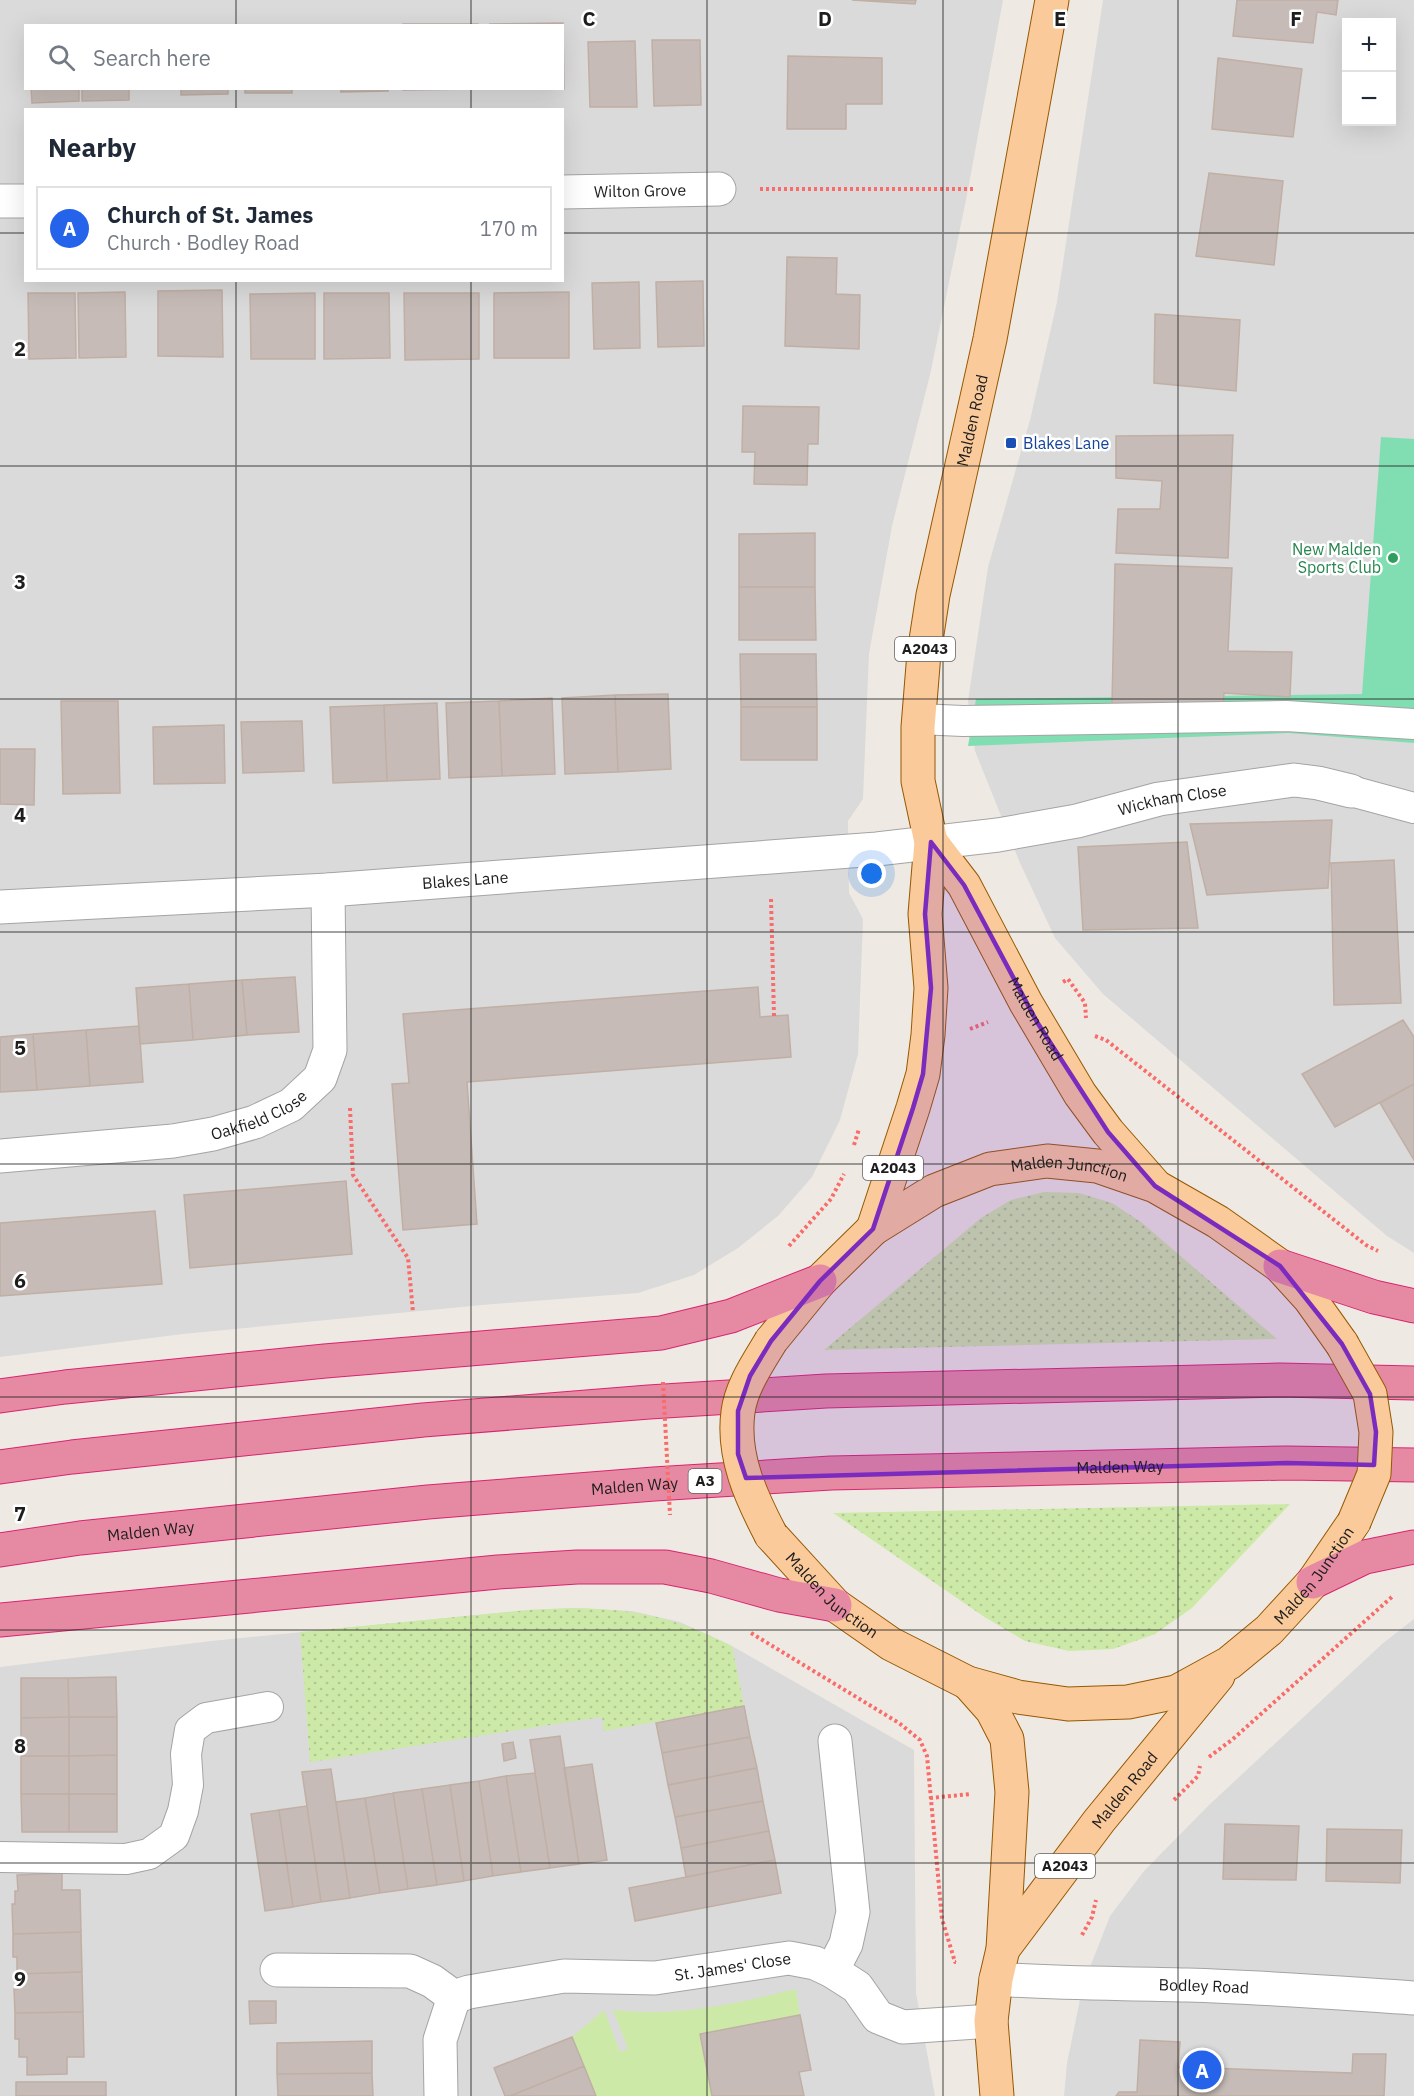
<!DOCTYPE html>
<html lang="en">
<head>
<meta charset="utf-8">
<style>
	body { margin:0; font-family:"IBM Plex Sans",sans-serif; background:#f2f2f3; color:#1f2937 }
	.controls { position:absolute; right:18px; top:18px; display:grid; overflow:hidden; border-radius:0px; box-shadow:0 6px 24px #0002 }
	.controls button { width:54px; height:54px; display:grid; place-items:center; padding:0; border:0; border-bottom:2px solid #e0e1e3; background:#fff; color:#1f2937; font:30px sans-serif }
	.you { position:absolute; left:872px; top:874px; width:21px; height:21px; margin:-15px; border:4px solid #fff; border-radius:50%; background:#1a73e8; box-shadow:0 0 0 9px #1a73e833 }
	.badge { display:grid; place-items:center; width:39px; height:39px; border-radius:50%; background:#2563eb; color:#fff; font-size:20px; font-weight:700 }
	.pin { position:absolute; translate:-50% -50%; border:3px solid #fff; box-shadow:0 2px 6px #0006 }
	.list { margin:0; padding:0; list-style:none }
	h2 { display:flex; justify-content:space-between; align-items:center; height:78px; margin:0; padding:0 24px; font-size:26px }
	h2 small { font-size:20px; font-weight:400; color:#747a83 }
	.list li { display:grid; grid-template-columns:39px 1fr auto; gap:18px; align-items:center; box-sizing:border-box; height:84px; margin:0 12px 12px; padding:0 12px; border:2px solid #e0e1e3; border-radius:0px }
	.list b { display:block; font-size:22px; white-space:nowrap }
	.list p { margin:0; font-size:20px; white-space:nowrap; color:#747a83 }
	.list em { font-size:20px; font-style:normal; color:#747a83 }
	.icon { flex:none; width:33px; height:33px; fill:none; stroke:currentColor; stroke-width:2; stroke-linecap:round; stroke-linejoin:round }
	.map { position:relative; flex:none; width:1414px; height:2096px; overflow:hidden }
	.search { position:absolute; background:#fff; box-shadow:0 6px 24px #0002; left:24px; top:24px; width:540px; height:66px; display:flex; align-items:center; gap:15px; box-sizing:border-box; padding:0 21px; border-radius:0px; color:#747a83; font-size:22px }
	.panel { position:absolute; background:#fff; box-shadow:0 6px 24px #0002; left:24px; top:108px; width:540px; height:174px; border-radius:0px }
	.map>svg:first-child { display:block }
	.residential { fill:#dbdada; fill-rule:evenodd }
	.grass { fill:url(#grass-dots) }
	.garden { fill:#cde9a8 }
	.pitch { fill:#80deb2 }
	.building { fill:#c6bbb6; stroke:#c0afa5; stroke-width:1.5 }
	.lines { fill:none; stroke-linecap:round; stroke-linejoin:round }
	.lane-casing { stroke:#a4a4a4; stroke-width:32 }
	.street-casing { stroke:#a4a4a4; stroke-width:35 }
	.primary-casing { stroke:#965800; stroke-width:35 }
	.highway-casing { stroke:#d82471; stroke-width:35 }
	.path { stroke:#f96c69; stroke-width:4; stroke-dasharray:3 3; stroke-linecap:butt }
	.lane { stroke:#fff; stroke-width:30 }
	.street { stroke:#fff; stroke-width:33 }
	.primary { stroke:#fbca9b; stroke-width:33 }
	.highway { stroke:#e68aa3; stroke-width:33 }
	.primary-bridge-casing { stroke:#965800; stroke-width:35; stroke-linecap:butt }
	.path-bridge { stroke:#f96c69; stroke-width:4; stroke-dasharray:3 3; stroke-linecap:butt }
	.primary-bridge { stroke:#fbca9b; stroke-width:33 }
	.marked { fill:#7b2cbf; fill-opacity:0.2; stroke:#7b2cbf; stroke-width:4.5; stroke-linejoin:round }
	.grid { fill:none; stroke:#1d1d1d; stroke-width:1.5; stroke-opacity:0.55 }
	.transit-dot { fill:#1a4fb4; stroke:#fff; stroke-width:2 }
	.leisure-dot { fill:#2e9e5b; stroke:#fff; stroke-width:2 }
	.labels { text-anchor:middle; stroke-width:5; stroke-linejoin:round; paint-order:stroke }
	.shield { fill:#fff; stroke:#616161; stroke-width:1.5 }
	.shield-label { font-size:15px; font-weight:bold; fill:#1d1d1d }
	.street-label { font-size:16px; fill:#1d1d1d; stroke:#fff }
	.transit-label { font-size:16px; fill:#164399; stroke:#fff; text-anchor:start }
	.leisure-label { font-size:16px; fill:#27864d; stroke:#fff; text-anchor:end }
	.grid-label { font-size:20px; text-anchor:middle; font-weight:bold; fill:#1d1d1d; stroke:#fff; stroke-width:5; stroke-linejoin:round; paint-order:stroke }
</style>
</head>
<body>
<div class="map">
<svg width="1414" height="2096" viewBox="0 0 1414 2096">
	<defs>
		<pattern id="grass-dots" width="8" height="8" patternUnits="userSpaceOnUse" patternTransform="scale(1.5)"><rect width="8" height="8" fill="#cde9a8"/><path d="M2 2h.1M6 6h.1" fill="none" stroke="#b0c790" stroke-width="1.8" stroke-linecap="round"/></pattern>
	</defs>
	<rect width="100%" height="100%" fill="#eeeae3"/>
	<path class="residential" d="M0 0H1003L967 195 930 375 892 526 869 654 863 799 848 821 849 893 863 919 858 1054 840 1120 812 1177 778 1216 738 1248 694 1275 638 1293 482 1305 183 1334 0 1357ZM26 26H562V88H26ZM26 110H562V280H26Z
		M1103 0H1414V1253L1387 1236 1103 994 1055 938 1020 863 975 751 968 701 988 567 1030 420 1057 302ZM1346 22H1392V122H1346Z
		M572 1608 632 1611 680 1622 732 1646 914 1750 916 1993 935 2096H0V1667L211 1641 528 1610Z
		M1414 1619V2096H1064L1067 2063 1083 1985 1110 1916 1144 1871 1209 1805 1382 1644Z"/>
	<path class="grass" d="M1044 1192 1079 1193 1112 1203 1141 1222 1277 1339 824 1350 981 1218 1011 1200Z
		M1290 1504 1192 1608 1155 1634 1113 1649 1069 1651 1025 1641 986 1618 833 1513Z
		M572 1608C636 1609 674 1617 732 1646L744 1706 604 1731 602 1717 310 1762 300 1632 528 1610Z"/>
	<path class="garden" d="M796 1989 800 2015 700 2034 712 2096H596L572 2037 604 2010 620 2052 628 2049 613 2010C679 2017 732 2004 796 1989Z"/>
	<path class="pitch" d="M1381 437 1414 439V743L1289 733 968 746 976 699 1362 694Z"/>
	<path class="building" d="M852 0H916L915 4Z
		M1237 0H1338L1336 15 1317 12 1313 43 1233 36Z
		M563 23 564 89H489L562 88V26L489 24Z
		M403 24H478V26H403Z
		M652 40H700L701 105 654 106Z
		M635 41 637 107H590L588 42Z
		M788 56 882 58V104H846V129H787Z
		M1218 58 1302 69 1293 137 1212 129Z
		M31 88H79V101L32 103Z
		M82 88H129V100L82 101Z
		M181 88H228V94L181 95Z
		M245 88H292V93H245Z
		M341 88H388V91L341 92Z
		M403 88H478V89L403 90Z
		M1209 173 1283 181 1274 265 1196 256Z
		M787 257 837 258 836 294 860 295 859 349 785 346Z
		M703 281 704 346 658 347 656 282Z
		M639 282 640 348 594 349 592 283Z
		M222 290 223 357 158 356V291Z
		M125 292 126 357 79 358 78 293Z
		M569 292V358H494V293Z
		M28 293H75L76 358 29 359Z
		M315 293V359H251L250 294Z
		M324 293H389L390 358 324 359Z
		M404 293H479V359L405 360Z
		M1155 314 1240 320 1236 391 1154 383Z
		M743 406 819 407 818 444H808L807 485 754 484 755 452H742Z
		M1233 435 1228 558 1116 553 1118 509H1160L1162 481 1116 478V436Z
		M815 533V587H739V534Z
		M1115 564 1232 568 1228 651 1292 652 1290 697 1224 693 1223 705 1112 704Z
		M739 587H815L816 640H739Z
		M740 654H816L817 707H741Z
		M668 694 671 769 618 772 615 695Z
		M615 695 618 772 565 774 562 698Z
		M552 698 555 774 502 776 499 701Z
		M61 701H118L120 793 63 794Z
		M499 701 502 776 449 778 446 703Z
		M437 703 440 779 387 781 384 705Z
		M384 705 387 781 333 783 330 707Z
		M741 707H817V760H741Z
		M302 721 304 771 243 773 241 722Z
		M224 725 225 783 154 784 153 727Z
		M0 749H35L34 805 0 804Z
		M1332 820 1328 888 1207 895 1190 824Z
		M1187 842 1198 928 1083 930 1078 847Z
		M1394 860 1401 1003 1334 1005 1331 863Z
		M295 977 299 1032 247 1035 242 980Z
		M242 980 247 1035 193 1040 189 984Z
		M189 984 193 1040 140 1044 136 988Z
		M758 987 760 1017 788 1015 791 1057 467 1082 477 1224 403 1230 392 1084 409 1083 403 1014Z
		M1403 1020 1414 1037V1084L1335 1127 1302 1074Z
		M139 1026 143 1082 90 1086 86 1030Z
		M86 1030 90 1086 37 1090 33 1034Z
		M33 1034 37 1090 0 1092V1037Z
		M1414 1084V1160L1380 1103Z
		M346 1181 352 1254 190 1268 184 1195Z
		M155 1211 162 1284 0 1296V1223Z
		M116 1677 117 1717H69L68 1678Z
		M21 1678H68L69 1717 21 1718Z
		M744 1706 750 1737 662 1753 656 1723Z
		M69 1717V1756H21V1718Z
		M69 1717H117V1755L69 1756Z
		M560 1736 579 1864 550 1868 530 1740Z
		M750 1737 757 1768 668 1785 662 1753Z
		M513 1742 516 1758 504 1761 502 1744Z
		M117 1755V1794H69V1756Z
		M21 1756H69V1794H21Z
		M592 1764 607 1860 579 1864 564 1768Z
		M757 1768 763 1801 675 1817 668 1785Z
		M331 1769 350 1898 321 1902 302 1772Z
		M535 1773 550 1868 521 1872 506 1776Z
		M506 1776 521 1872 493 1876 479 1781Z
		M479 1781 493 1876 464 1881 450 1785Z
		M450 1785 464 1881 437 1885 422 1789Z
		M422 1789 437 1885 408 1889 393 1793Z
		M393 1793 408 1889 380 1893 365 1798Z
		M21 1794H69V1832H22Z
		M69 1794H117V1832H69Z
		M365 1798 380 1893 350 1898 336 1802Z
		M763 1801 769 1831 681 1848 675 1817Z
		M307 1806 321 1902 293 1907 279 1810Z
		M279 1810 293 1907 265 1911 251 1814Z
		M1225 1824 1299 1826 1296 1880 1223 1879Z
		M1327 1829 1402 1830 1400 1883 1326 1881Z
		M769 1831 775 1860 686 1877 681 1848Z
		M775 1860 781 1893 635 1921 629 1888Z
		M62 1873V1890H80L81 1932 13 1934 12 1904H15V1891H18L17 1875Z
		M81 1932 82 1972 17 1974V1957H13V1934Z
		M82 1972 83 2012 15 2013 14 1989H17V1974Z
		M249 2001H276V2023L250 2024Z
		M83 2012 84 2057H67V2074L27 2075V2057H19V2039H15V2013Z
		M800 2015 811 2070 799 2072 804 2096H712L700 2034Z
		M572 2037 584 2066 510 2096H505L494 2068Z
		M1140 2040 1180 2042 1178 2067 1352 2073 1353 2054H1386L1384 2096H1116L1119 2092H1137Z
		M372 2041V2073L277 2074V2043Z
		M584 2066 596 2096H510Z
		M372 2073 373 2096H278L277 2074Z
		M16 2082H106V2096H16Z"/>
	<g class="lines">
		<g class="lane-casing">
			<path id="lane" d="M918 719 963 721 1286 716 1414 724
				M1351 791 1414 808
				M0 1857 126 1859 149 1854 174 1836 183 1811 188 1785 186 1754 190 1730 206 1718 268 1707"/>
		</g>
		<g class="street-casing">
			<g id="street">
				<path id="s1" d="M562 192 719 189"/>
				<path d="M0 201H26"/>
				<path id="s2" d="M0 907 328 890 877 849 998 835 1077 821 1159 799 1294 780 1318 783 1351 791"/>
				<path id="s3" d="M0 1156 173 1141 213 1134 255 1122 291 1105 320 1078 330 1050 328 890"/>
				<path id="s4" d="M277 1970 410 1971 432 1981 454 1997 469 1992 564 1976 655 1978 789 1958 815 1963 832 1971 857 1987 878 2017 903 2027 991 2021"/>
				<path d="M832 1971 846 1944 853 1912 835 1741"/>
				<path id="s5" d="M996 1979C1060 1984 1123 1983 1187 1985 1263 1987 1338 1993 1414 1998"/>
				<path d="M441 2096 440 2040 454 1997"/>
			</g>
		</g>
		<g class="primary-casing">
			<g id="primary">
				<path id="s6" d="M931 842 964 885 1026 1003 1080 1094 1108 1132 1153 1183"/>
				<path id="s7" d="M873 1229 913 1108 923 1074 928 1035 931 988 925 914 931 842 918 781V727L924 653 933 595 990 339 1052 0"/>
				<path id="s8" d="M771 1341 820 1281 873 1229 934 1191 990 1169 1047 1161 1097 1166 1155 1186 1218 1222 1280 1266 1310 1299 1342 1344"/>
				<path id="s9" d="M771 1535 835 1605 891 1644 968 1683 1018 1697 1068 1704 1128 1702 1176 1692 1229 1663 1269 1630 1313 1582 1354 1522"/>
				<path d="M968 1683 992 1710 1007 1739 1012 1792 1003 1949 996 1979 991 2021 997 2096"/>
				<path id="s10" d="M1003 1949 1099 1821 1218 1676"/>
			</g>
		</g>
		<g class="highway-casing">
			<g id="highway">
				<path d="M1280 1266 1374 1297 1414 1306"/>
				<path d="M0 1396 65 1387 325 1361 661 1333 731 1316 820 1281"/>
				<path d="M0 1467 72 1457 423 1420 649 1402 826 1391 1280 1380 1414 1383"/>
				<path id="s11" d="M0 1550 80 1538 428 1502 654 1484 831 1473 1287 1463 1414 1465"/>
				<path d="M1313 1582 1365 1557 1414 1547"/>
				<path d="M0 1620 498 1572 577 1567H665L711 1576 779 1595 835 1605"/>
			</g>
		</g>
		<path class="path" d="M760 189H975
			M771 899 774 1016
			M1063 982 1068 979 1085 1003 1086 1018
			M970 1029 988 1022
			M1095 1036 1106 1040 1366 1245 1378 1251
			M350 1108 353 1175 408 1258 413 1312
			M854 1145 859 1129
			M789 1246 831 1199 844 1174
			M751 1633 899 1723 920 1740 927 1756 942 1919 955 1962H956
			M1209 1757 1233 1739 1393 1596
			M930 1798 971 1794
			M1174 1800 1198 1776 1200 1766
			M1082 1935 1092 1917 1096 1900"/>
		<use href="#lane" class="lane"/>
		<use href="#street" class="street"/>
		<use href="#primary" class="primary"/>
		<use href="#highway" class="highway"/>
		<g class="primary-bridge-casing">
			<path id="primary-bridge" d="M771 1341C758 1363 741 1387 738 1412 732 1456 751 1497 771 1535
				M1342 1344 1370 1394 1376 1432 1374 1474 1354 1522"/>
		</g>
		<path class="path-bridge" d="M663 1382 670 1515"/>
		<use href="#primary-bridge" class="primary-bridge"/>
	</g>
	<path class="marked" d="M931 842 964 885 1037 1022 1108 1132 1155 1186 1280 1266 1342 1344 1370 1394 1376 1432 1374 1465 1287 1463 746 1478 738 1454V1411L750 1376 771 1341 820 1281 873 1229 913 1108 923 1074 931 988 925 914Z"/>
	<path class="grid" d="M236 0V26M471 0V26M707 0V2096M943 0V2096M1178 0V2096M236 88V110M471 88V110M0 233H26M562 233H1414M236 280V2096M471 280V2096M0 466H1414M0 699H1414M0 932H1414M0 1164H1414M0 1397H1414M0 1630H1414M0 1863H1414"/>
	<rect class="transit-dot" x="1005" y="437" width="12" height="12" rx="3"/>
	<circle class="leisure-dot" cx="1393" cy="558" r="6"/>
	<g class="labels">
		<g class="shield">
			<rect x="895" y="637" width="60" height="24" rx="4.5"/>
			<rect x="863" y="1156" width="60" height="24" rx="4.5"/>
			<rect x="688.5" y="1469" width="33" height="24" rx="4.5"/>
			<rect x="1035" y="1854" width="60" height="24" rx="4.5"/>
		</g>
		<g class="shield-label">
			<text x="925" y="654">A2043</text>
			<text x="893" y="1173">A2043</text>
			<text x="705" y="1486">A3</text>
			<text x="1065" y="1871">A2043</text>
		</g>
		<g class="street-label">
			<text dy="6" stroke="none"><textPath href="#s1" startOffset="78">Wilton Grove</textPath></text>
			<text dy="6" stroke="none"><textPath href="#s7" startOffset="824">Malden Road</textPath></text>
			<text dy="6" stroke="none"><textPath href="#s2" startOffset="1179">Wickham Close</textPath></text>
			<text dy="6" stroke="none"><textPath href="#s2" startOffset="466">Blakes Lane</textPath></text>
			<text dy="6" stroke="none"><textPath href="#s6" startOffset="206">Malden Road</textPath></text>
			<text dy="6" stroke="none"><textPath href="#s3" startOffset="264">Oakfield Close</textPath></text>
			<text dy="6" stroke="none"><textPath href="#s8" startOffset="364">Malden Junction</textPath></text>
			<text dy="6" stroke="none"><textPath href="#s11" startOffset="1124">Malden Way</textPath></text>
			<text dy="6" stroke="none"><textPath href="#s11" startOffset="638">Malden Way</textPath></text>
			<text dy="6" stroke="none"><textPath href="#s11" startOffset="152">Malden Way</textPath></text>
			<text dy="6" stroke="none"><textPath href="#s9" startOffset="644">Malden Junction</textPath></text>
			<text dy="6" stroke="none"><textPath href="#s9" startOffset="86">Malden Junction</textPath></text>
			<text dy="6" stroke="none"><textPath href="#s10" startOffset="200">Malden Road</textPath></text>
			<text dy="6" stroke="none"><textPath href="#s4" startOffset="466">St. James' Close</textPath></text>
			<text dy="6" stroke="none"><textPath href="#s5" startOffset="208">Bodley Road</textPath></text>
		</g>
		<g class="transit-label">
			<text x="1023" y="449">Blakes Lane</text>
		</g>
		<g class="leisure-label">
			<text x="1381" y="555">New Malden<tspan x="1381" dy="18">Sports Club</tspan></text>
		</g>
	</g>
	<g class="grid-label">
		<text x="589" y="26">C</text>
		<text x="825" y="26">D</text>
		<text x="1060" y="26">E</text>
		<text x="1296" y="26">F</text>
		<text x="20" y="356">2</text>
		<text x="20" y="589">3</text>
		<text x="20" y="822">4</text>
		<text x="20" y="1055">5</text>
		<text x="20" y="1288">6</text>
		<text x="20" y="1521">7</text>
		<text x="20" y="1753">8</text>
		<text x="20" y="1986">9</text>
	</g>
</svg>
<div class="controls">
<button>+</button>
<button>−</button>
</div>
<div class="you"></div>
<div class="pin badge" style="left:1202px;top:2070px">A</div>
<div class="search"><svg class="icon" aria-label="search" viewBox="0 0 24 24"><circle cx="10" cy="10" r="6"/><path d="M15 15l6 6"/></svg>Search here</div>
<section class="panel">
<h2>Nearby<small></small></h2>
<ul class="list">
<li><span class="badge">A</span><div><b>Church of St. James</b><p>Church · Bodley Road</p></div><em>170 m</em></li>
</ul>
</section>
</div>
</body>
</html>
